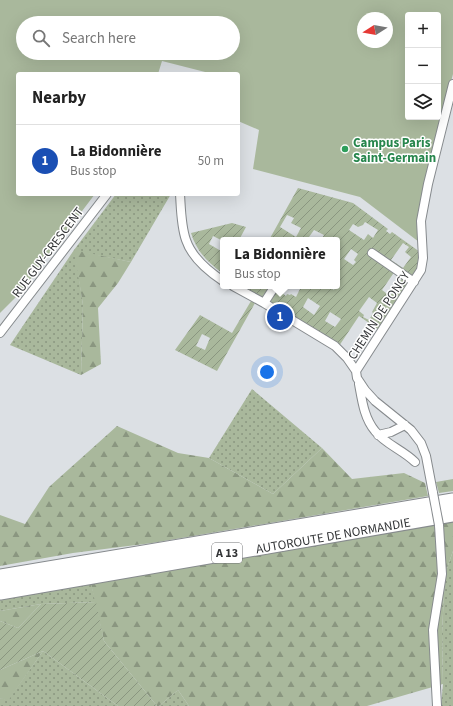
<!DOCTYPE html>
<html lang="en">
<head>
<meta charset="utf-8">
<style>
	body { margin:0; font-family:"Source Sans 3",sans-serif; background:#f2f2f2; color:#222 }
	.controls { position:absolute; right:12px; top:12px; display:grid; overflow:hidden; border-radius:4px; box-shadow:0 4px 16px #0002 }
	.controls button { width:36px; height:36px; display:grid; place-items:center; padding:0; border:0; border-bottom:1px solid #e0e0e0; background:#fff; color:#222; font:20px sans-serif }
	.compass { position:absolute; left:357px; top:12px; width:36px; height:36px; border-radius:50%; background:#fff; box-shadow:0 4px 16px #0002; rotate:259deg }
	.you { position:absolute; left:267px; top:372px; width:14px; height:14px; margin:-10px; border:3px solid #fff; border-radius:50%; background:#1a73e8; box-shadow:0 0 0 6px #1a73e833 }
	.badge { display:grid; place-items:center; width:26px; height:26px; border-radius:50%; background:#b45309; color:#fff; font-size:13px; font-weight:700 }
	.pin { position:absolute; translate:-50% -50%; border:2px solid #fff; box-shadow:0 1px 4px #0006 }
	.popup { position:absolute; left:220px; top:237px; width:120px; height:52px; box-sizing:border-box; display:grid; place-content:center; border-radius:4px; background:#fff; filter:drop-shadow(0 1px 3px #0005); font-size:13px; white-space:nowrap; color:#767676 }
	.popup b { font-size:15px; color:#222 }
	.popup::after { content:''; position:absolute; left:50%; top:100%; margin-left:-8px; border:8px solid transparent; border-top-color:#fff }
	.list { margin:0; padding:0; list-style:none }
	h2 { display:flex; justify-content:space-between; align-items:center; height:52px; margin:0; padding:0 16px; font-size:17px }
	h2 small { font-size:13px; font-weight:400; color:#767676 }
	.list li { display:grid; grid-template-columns:26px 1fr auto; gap:12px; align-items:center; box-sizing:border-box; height:72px; padding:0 16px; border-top:1px solid #e0e0e0 }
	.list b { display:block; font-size:15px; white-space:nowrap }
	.list p { margin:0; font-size:13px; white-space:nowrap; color:#767676 }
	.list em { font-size:13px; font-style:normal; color:#767676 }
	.icon { flex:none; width:22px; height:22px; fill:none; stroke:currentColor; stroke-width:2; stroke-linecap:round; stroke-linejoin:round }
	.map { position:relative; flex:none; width:453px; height:706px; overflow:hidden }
	.search { position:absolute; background:#fff; box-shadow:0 4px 16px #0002; left:16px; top:16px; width:224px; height:44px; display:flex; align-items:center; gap:10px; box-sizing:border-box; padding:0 14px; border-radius:22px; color:#767676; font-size:15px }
	.panel { position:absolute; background:#fff; box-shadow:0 4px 16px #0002; left:16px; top:72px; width:224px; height:124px; border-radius:4px }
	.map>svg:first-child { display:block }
	.grass { fill:url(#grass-dots) }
	.forest { fill:url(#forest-firs) }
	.garden { fill:url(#garden-furrows); fill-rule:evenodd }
	.pitch { fill:#a9b89c; fill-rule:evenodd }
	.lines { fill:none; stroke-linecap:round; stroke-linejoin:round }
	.street-casing { stroke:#868a8d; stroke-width:10 }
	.highway-casing { stroke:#868a8d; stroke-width:17 }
	.street { stroke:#fff; stroke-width:8 }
	.highway { stroke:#fff; stroke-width:15 }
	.street-bridge-casing { stroke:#868a8d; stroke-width:10; stroke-linecap:butt }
	.street-bridge { stroke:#fff; stroke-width:8 }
	.leisure-dot { fill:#2e9e5b; stroke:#fff; stroke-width:1.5 }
	.labels { text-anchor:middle; stroke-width:3; stroke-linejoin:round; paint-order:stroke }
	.shield { fill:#fff; stroke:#717274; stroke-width:1 }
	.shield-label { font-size:12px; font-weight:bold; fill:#343638 }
	.leisure-label { font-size:13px; font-weight:bold; fill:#27864d; stroke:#fff; text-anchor:start }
	.street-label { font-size:13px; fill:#343638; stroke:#fff }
</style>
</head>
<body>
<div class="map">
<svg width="453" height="706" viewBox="0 0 453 706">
	<defs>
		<pattern id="grass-dots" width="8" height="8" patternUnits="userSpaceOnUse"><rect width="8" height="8" fill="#a9b89c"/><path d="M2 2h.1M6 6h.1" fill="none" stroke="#8a9680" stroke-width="1.8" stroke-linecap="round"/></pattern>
		<pattern id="forest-firs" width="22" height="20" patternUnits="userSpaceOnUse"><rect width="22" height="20" fill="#a9b89c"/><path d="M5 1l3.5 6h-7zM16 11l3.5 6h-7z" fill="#8a9680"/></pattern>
		<pattern id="garden-furrows" width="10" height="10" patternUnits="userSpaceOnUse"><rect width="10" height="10" fill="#a9b89c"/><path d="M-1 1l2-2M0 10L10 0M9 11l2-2" fill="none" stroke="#8a9680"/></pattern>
	</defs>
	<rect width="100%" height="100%" fill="#dce0e4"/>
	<path class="grass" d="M116 194H171L131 262 75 251 83 305 81 375 10 345 74 250Z
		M252 389 322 448 273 494 209 458Z
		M453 551V706H441L443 684 442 633 445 574Z
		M91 584 96 602 41 604 0 611V600Z
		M43 651 118 706H0V698L8 700Z
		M178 690 189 706H159Z"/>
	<path class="forest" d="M74 250 131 262 118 283 98 308 101 364 81 375 83 305Z
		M117 426 178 453 209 458 273 494 322 448 352 479 404 473 425 483 428 496 152 543 73 553 0 566V515L25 524 49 487Z
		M453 479V491L439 493 436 482Z
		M453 522V551L445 574 442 633 443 684 367 706H189L178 690 159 706H157L104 641 91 584Z
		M41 604 18 628 0 621V611Z
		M43 651 8 701 0 698V670Z"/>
	<path class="garden" d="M298 188 353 203 388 229 386 231 390 234 392 232 420 252 419 271 413 279 376 253 375 249 369 251 370 257H373L395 271 382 290 390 296 403 277 410 282 379 330 359 316 339 346 269 302 278 286H285L282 293 286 296 287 294 290 295 291 294 296 297 300 289 296 286H314L317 288 318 286H328L334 290C337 285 337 280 340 274L337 272V240H321L324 235 314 230 309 237 312 240H269ZM287 215 294 218 291 223 301 228 296 237 280 227ZM365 222 378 230 373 238 368 234 364 240 349 230 353 224 358 227 363 225ZM403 243 409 247 405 252 411 257 403 268 391 260ZM351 249 358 254 354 260 356 262 353 265 344 259ZM369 297 377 303 372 312 373 313 369 320 363 317 364 315 359 311ZM308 298 320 306 314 315 303 307ZM330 312 341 319 335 327 325 321Z
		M232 223 246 227 239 240H223V241L213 236 209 244 221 251 223 248V268L221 272C207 262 196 250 191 233Z
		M243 286H272L268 293 264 294 262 298Z
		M251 301 255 303 217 371 175 350 200 315 232 333ZM202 334 210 338 205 350 196 346Z
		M96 602 104 641 157 706H118L43 651 0 670V621L18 628 41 604Z"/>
	<path class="pitch" d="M0 0H453V74L428 171 419 242 360 197 253 169 259 130 238 121V74H213L162 61 158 74H18V194H95L19 294 0 313ZM408 15H438V117H408ZM363 18H387V42H363ZM23 23H233V53H23Z"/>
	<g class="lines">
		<g class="street-casing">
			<path id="street" d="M180 194C181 209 181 226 186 240 192 258 208 271 223 281
				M372 253 414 282
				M233 286 264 303 335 346 347 358 356 371 357 378 365 390 375 401 411 430 421 443 426 456 433 493
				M264 303 275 286
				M0 333 107 194
				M356 371 421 270 423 258 421 221 428 184 453 84
				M359 384C362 400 364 418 375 431 385 444 403 450 415 462
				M378 435 391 432 405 425
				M437 706 433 630 442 574 439 525"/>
		</g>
		<g class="highway-casing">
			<path id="highway" d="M0 577 453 501
				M0 592 453 514"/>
		</g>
		<use href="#street" class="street"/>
		<use href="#highway" class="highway"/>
		<g class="street-bridge-casing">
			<path id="street-bridge" d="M433 493 439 525"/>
		</g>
		<use href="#street-bridge" class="street-bridge"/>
	</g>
	<circle class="leisure-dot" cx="345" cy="149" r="4"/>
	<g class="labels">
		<rect class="shield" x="212" y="543" width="30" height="20" rx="3"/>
		<g class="shield-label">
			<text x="227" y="557">A 13</text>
		</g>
		<g class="leisure-label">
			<text x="353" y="147">Campus Paris<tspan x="353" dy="15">Saint-Germain</tspan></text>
		</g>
		<g class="street-label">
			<text transform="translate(47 252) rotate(-53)" y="5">RUE GUY-CRESCENT</text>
			<text transform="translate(378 315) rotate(-57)" y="5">CHEMIN DE PONCY</text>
			<text transform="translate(333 535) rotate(-10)" y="5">AUTOROUTE DE NORMANDIE</text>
		</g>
	</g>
</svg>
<div class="controls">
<button>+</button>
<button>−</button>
<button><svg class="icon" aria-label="layers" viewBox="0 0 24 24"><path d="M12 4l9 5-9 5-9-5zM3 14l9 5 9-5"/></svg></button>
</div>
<svg class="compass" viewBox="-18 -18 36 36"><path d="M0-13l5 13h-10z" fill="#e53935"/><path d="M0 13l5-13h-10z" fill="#767676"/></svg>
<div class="you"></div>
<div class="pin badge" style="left:280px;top:317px;background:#1a4fb4">1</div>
<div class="popup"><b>La Bidonnière</b>Bus stop</div>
<div class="search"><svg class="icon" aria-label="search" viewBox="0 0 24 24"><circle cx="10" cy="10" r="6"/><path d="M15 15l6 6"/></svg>Search here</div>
<section class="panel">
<h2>Nearby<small></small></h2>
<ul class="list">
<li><span class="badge" style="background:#1a4fb4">1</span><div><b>La Bidonnière</b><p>Bus stop</p></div><em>50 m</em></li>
</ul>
</section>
</div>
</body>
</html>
